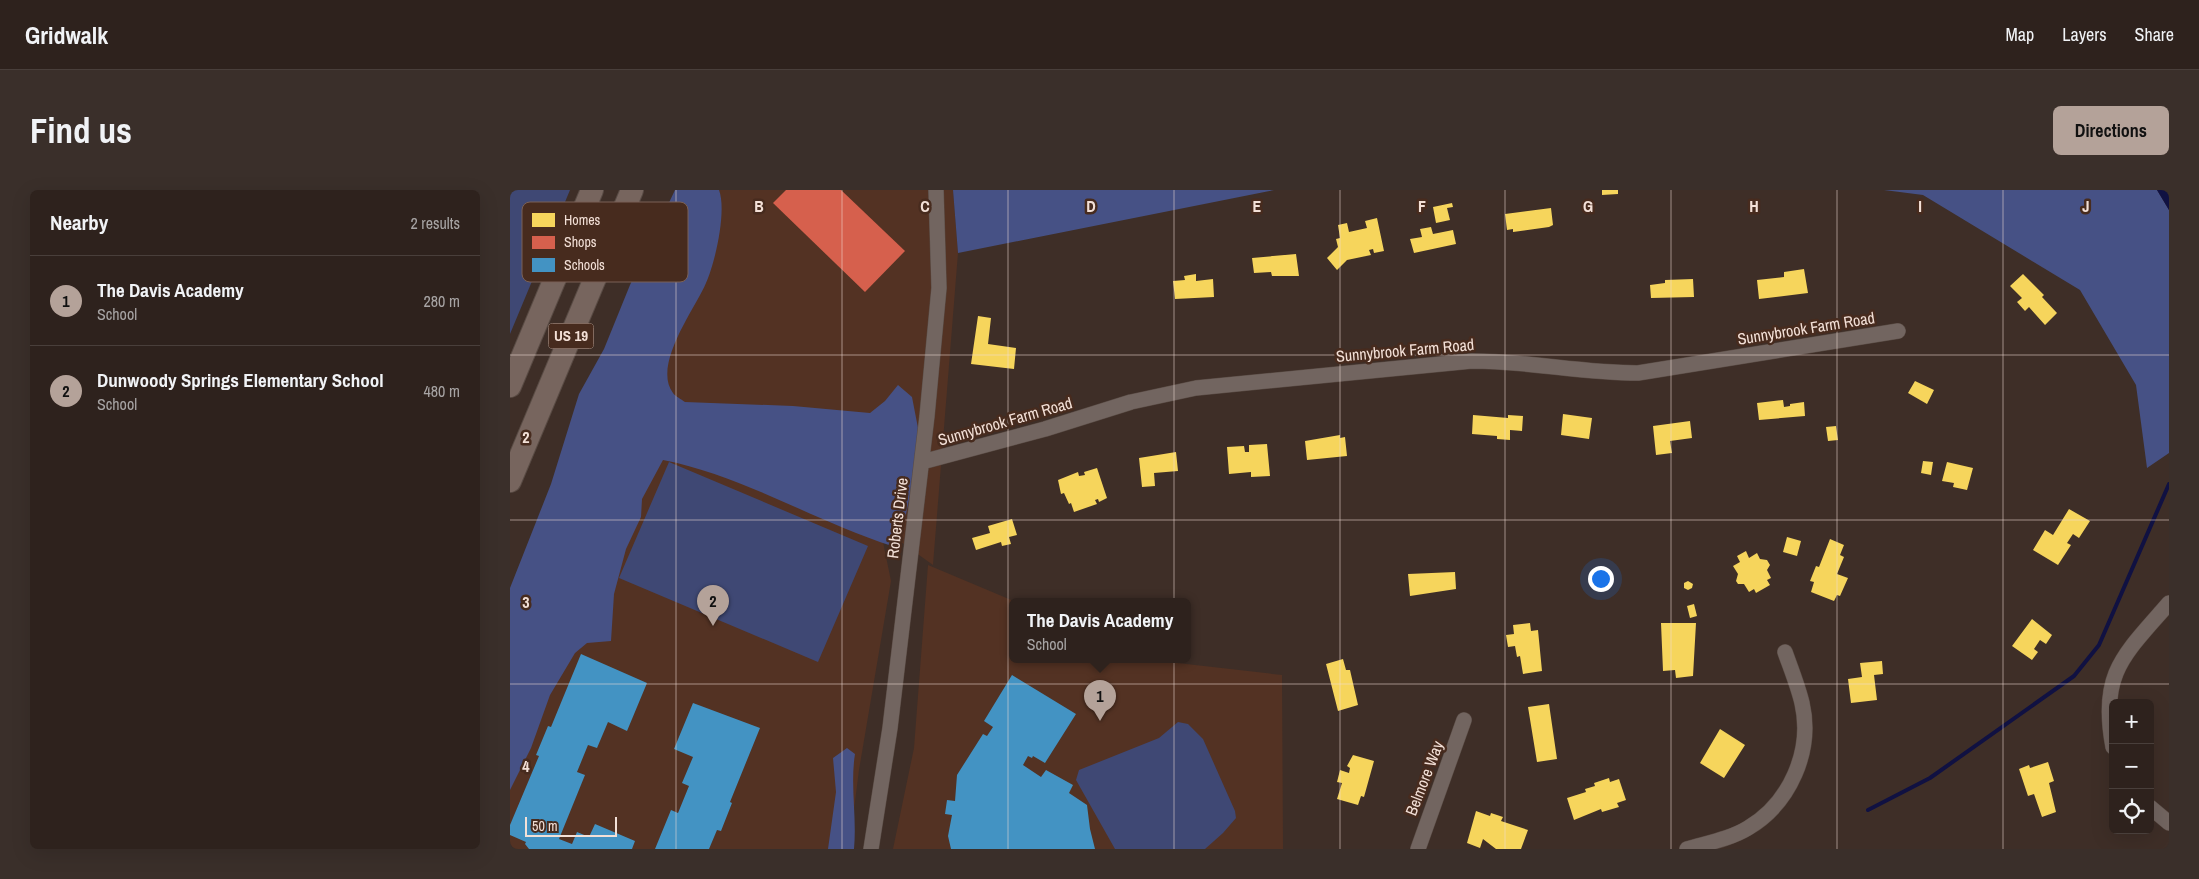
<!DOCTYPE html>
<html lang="en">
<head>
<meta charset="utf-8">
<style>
	body { margin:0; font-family:"Archivo Narrow",sans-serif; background:#3a2f2a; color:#f1f3f6 }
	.controls { position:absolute; right:15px; bottom:15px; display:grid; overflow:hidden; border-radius:8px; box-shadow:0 5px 20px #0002 }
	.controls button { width:45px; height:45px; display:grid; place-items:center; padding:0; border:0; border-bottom:1px solid #493f3b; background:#2e221d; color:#f1f3f6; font:25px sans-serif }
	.scale { position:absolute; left:15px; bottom:12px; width:92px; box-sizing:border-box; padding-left:5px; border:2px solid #f3e0d7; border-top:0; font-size:14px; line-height:18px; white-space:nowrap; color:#f3e0d7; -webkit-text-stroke:4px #472b1e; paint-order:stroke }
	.you { position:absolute; left:1090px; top:388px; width:18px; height:18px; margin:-12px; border:4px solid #fff; border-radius:50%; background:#1a73e8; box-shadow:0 0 0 8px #1a73e833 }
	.badge { display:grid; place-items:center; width:32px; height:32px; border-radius:50%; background:#b4a299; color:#111; font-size:16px; font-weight:700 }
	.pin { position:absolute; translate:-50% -41px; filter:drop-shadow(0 1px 2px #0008) }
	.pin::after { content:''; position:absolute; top:26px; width:18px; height:15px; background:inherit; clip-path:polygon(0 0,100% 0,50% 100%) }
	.popup { position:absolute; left:499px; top:408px; width:182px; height:65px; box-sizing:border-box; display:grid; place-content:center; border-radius:8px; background:#2e221d; filter:drop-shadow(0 1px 4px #0005); font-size:16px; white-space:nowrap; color:#a7a4a4 }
	.popup b { font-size:19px; color:#f1f3f6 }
	.popup::after { content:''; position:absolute; left:50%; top:100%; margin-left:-10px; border:10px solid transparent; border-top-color:#2e221d }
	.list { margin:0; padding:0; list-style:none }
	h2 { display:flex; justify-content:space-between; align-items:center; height:65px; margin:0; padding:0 20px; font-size:21px }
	h2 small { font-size:16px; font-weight:400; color:#a7a4a4 }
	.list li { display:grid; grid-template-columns:32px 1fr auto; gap:15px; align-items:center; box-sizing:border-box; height:90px; padding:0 20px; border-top:1px solid #493f3b }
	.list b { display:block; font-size:19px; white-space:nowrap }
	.list p { margin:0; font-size:16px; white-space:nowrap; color:#a7a4a4 }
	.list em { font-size:16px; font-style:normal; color:#a7a4a4 }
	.icon { flex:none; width:28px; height:28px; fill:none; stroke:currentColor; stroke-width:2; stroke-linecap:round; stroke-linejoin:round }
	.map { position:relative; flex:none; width:1659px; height:659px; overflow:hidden; border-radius:8px }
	header { display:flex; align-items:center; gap:30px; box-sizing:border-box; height:70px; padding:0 25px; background:#2e221d; border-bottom:1px solid #493f3b }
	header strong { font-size:24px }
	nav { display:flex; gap:28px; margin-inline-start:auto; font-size:18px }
	.intro { display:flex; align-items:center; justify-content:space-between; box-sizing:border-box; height:120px; padding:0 30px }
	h1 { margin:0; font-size:35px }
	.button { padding:12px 22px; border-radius:8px; background:#b4a299; color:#111; font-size:18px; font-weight:700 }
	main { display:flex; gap:30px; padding:0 30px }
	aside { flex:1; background:#2e221d; border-radius:8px; box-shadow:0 5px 20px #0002 }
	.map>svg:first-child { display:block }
	.built { fill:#533223 }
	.green { fill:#3f4874 }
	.forest { fill:#465185 }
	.water { fill:#101142 }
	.homes { fill:#f6d55c }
	.shops { fill:#d6604d }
	.schools { fill:#4393c3 }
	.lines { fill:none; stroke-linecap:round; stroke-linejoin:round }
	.stream { stroke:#101142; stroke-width:4 }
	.minor-casing { stroke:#594b44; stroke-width:16 }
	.highway-casing { stroke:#594b44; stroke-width:24 }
	.minor { stroke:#726560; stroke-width:15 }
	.highway { stroke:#77655e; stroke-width:22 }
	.grid { fill:none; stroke:#f3e0d7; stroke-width:1; stroke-opacity:0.55 }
	.labels { text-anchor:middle; stroke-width:5; stroke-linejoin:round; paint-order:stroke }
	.shield { fill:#472b1e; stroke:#bfaaa0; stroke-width:1 }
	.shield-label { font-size:15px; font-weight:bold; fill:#f3e0d7 }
	.street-label { font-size:16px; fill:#f3e0d7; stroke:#472b1e }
	.key { fill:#472b1e; stroke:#7b6156; stroke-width:1 }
	.key-label { font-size:14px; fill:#f3e0d7 }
	.grid-label { font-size:16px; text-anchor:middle; font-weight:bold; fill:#f3e0d7; stroke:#472b1e; stroke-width:5; stroke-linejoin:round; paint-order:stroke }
</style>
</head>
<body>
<header>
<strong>Gridwalk</strong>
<nav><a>Map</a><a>Layers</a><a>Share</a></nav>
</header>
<div class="intro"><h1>Find us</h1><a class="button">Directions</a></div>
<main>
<aside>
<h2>Nearby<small>2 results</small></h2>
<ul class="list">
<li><span class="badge">1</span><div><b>The Davis Academy</b><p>School</p></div><em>280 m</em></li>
<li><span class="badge">2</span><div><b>Dunwoody Springs Elementary School</b><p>School</p></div><em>480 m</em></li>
</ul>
</aside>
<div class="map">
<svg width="1659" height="659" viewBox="0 0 1659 659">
	<rect width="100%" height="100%" fill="#3e2e27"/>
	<path class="built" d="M205 0H443L448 63 423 375 377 342 110 224Z
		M143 264 175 265 373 352 381 391 349 580 339 659H0V489Z
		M418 375 506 412H502V470H641L772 485 773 659H383L404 558Z"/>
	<path class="green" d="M0 0H60L0 144Z
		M159 272 358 356 308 472 109 388Z
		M668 532 678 534 693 549 725 621 726 628 713 643 695 659H605L566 590 569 580 649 548Z"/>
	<path class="forest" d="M165 0H209C217 21 205 73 196 93 185 119 142 175 163 203 165 206 171 209 175 212L283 216 360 223 375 211 388 195 402 207 408 238 404 286 395 329 382 356C304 331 234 286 153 270L132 309 131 327 116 359 104 404 101 451 77 453 65 463 40 505 21 558 0 600V398L41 294 69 204 94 159 120 95Z
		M443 0H764L448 63Z
		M1374 0H1647L1659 20V263L1637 278 1626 195 1570 100 1413 5Z
		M337 558 345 564C340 595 347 627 344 659H318L326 602 323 568Z"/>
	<path class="water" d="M1647 0H1659V20Z"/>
	<path class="homes" d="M1092 0H1108V4L1092 5Z
		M942 13 943 17 937 18 940 30 926 33 923 17Z
		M1041 18 1043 35 1039 37 1003 42V39L997 40 995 24Z
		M867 28 874 61 864 63 863 59 859 60 861 65 837 70 827 80 817 68 828 57 826 49 830 48 828 35 837 33 839 42 857 38 855 31Z
		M921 37 923 44 943 40 946 54 904 63 900 49 912 47 910 39Z
		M786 64 789 86H762L761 82 744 83 742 68Z
		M1294 79 1298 103 1249 109 1247 90 1274 87V82Z
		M686 84V91L703 89 704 107 665 109 663 91 675 90 674 86Z
		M1513 84 1534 105 1532 107 1547 123 1535 135 1519 117 1515 121 1507 112 1512 108 1500 96Z
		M1183 89 1184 107 1141 108 1140 95 1155 93V90Z
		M468 126 481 128 478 154 506 158 504 179 461 174Z
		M1405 191 1424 200 1417 214 1398 203Z
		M1273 210 1274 217 1280 216V214L1294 212 1295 226 1249 230 1247 213Z
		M1053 224 1082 228 1079 249 1051 245Z
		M963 225 998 228V225L1013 226 1012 241 1000 240V250L987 249V246L962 244Z
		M1180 231 1182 248 1160 251 1162 263 1146 265 1143 236Z
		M1326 236 1328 250 1318 251 1316 237Z
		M830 245V248L835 247 837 266 797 270 795 251Z
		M757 254 760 286 741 287V282L719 284 717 257 734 256 735 262H739V255Z
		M666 262 668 281 644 283 645 296 632 297 629 268Z
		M1413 271 1423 272 1421 285 1411 283Z
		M1437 272 1463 278 1457 300 1443 297 1444 293 1432 291Z
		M587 278 597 308 589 312 588 309 585 310 587 314 564 322 561 313 559 314 554 303 551 304 548 290 568 282 569 286 575 285 574 282Z
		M1559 319 1580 331 1569 348 1563 344 1557 353 1561 355 1548 375 1523 360 1535 340 1543 345Z
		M502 329 507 345 499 347 501 354 492 356 491 352 466 360 462 348 480 343 478 336Z
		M1277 347 1291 351 1287 366 1273 362Z
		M1320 349 1334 355 1330 365 1334 367 1327 384 1338 388 1330 406 1327 405 1324 411 1301 402 1304 392 1300 391 1306 376 1309 377Z
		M1236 361 1239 368 1247 363 1250 369 1257 370 1260 375 1257 380 1261 388 1257 390 1260 395 1246 403 1244 399 1239 402 1234 394H1228L1226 391 1228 384 1223 376 1230 372 1227 366Z
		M945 382 946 399 900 406 898 384Z
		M1178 391 1183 394 1182 398 1178 400 1174 398V393Z
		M1184 414 1187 426 1180 428 1177 416Z
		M1522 429 1542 445 1536 454 1530 450 1524 459 1528 462 1522 470 1502 456Z
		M1020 433 1021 441 1028 440 1032 481 1013 484 1010 466 1007 467 1005 456 998 457 996 445 1004 444 1003 435Z
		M1151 433H1186L1183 486 1166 488 1165 480 1153 481Z
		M833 469 836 480H840L848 515 828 521 816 474Z
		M1372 471 1373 484 1364 485 1367 510 1341 513 1338 489 1352 487 1350 473Z
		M1039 514 1047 569 1027 572 1018 517Z
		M1210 539 1235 555 1214 588 1190 573Z
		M843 565 864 571 854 607 851 606 848 615 827 609 832 593 827 592 830 580 839 583 840 578 837 576Z
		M1538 572 1544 591 1539 593 1546 622 1532 627 1524 604 1518 606 1509 579 1519 575 1520 578Z
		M1099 588 1100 592 1109 589 1116 610 1107 613 1109 617 1092 622 1091 619 1064 630 1057 608 1076 602 1075 599 1085 596 1084 593Z
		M966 621 980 626 981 623 993 627 991 631 1018 640 1011 659H986L973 649 970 658 957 653Z"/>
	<path class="shops" d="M276 0H331L395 61 355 102 263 13Z"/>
	<path class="schools" d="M71 464 137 493 117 541 98 532 87 558 78 555 67 582 75 585 49 649 62 654 67 642 79 647 85 634 125 651 122 659H19L15 654 16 652 0 645V635L29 566 26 565 38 536 41 537Z
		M502 485 566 524 535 573 523 566 522 568 518 566 513 575 531 587 536 580 563 595 559 603 577 615 580 639 585 659H441L438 646 442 625 435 624 437 610 445 611 447 585 473 544 477 546 483 537 474 531Z
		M183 513 250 538 220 612 222 613 211 641 207 640 199 659H145L161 620 168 623 179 596 172 593 183 567 164 559Z"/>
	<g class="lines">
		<path class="stream" d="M1358 620 1420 588 1564 486 1589 455 1659 294"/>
		<g class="minor-casing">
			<path id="minor" d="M412 272 535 239 621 212 686 198 962 171C1018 171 1072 183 1128 183L1388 141
				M1603 557C1589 483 1614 465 1659 413
				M1640 617 1659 633
				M361 659 380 538 417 226 429 98 426 0
				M908 659 954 530
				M1177 659C1197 653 1220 649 1238 638 1280 613 1303 561 1292 513 1288 496 1281 479 1275 462"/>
		</g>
		<g class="highway-casing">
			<path id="highway" d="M0 196 82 0
				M0 291 122 0"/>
		</g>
		<use href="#minor" class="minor"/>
		<use href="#highway" class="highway"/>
	</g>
	<path class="grid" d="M166 0V659M332 0V659M498 0V659M664 0V659M830 0V659M995 0V659M1161 0V659M1327 0V659M1493 0V659M0 165H1659M0 330H1659M0 494H1659"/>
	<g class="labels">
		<rect class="shield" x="38.5" y="133.5" width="45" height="25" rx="4"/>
		<g class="shield-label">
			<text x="61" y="151">US 19</text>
		</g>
		<g class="street-label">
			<text transform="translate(1296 138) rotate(-9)" y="6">Sunnybrook Farm Road</text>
			<text transform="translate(895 160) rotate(-5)" y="6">Sunnybrook Farm Road</text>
			<text transform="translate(495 231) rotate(-16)" y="6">Sunnybrook Farm Road</text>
			<text transform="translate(387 328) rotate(-83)" y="6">Roberts Drive</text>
			<text transform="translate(914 588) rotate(-69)" y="6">Belmore Way</text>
		</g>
	</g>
	<rect x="12" y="12" width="166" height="80" rx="8" class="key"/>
	<rect x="22" y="23" width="23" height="14" fill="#f6d55c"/>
	<rect x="22" y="46" width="23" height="13" fill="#d6604d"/>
	<rect x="22" y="68" width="23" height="14" fill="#4393c3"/>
	<g class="key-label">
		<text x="54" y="35">Homes</text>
		<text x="54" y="57">Shops</text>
		<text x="54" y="80">Schools</text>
	</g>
	<g class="grid-label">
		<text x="249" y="22">B</text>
		<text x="415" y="22">C</text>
		<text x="581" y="22">D</text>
		<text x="747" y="22">E</text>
		<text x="912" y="22">F</text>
		<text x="1078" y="22">G</text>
		<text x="1244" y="22">H</text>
		<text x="1410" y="22">I</text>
		<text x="1576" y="22">J</text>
		<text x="16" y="253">2</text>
		<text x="16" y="418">3</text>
		<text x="16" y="582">4</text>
	</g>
</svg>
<div class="controls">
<button>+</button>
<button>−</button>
<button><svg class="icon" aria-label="locate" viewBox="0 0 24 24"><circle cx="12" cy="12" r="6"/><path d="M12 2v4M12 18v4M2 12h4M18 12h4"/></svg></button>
</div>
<div class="scale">50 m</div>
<div class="you"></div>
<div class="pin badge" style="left:590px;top:531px">1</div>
<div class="popup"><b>The Davis Academy</b>School</div>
<div class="pin badge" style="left:203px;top:436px">2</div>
</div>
</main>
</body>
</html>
